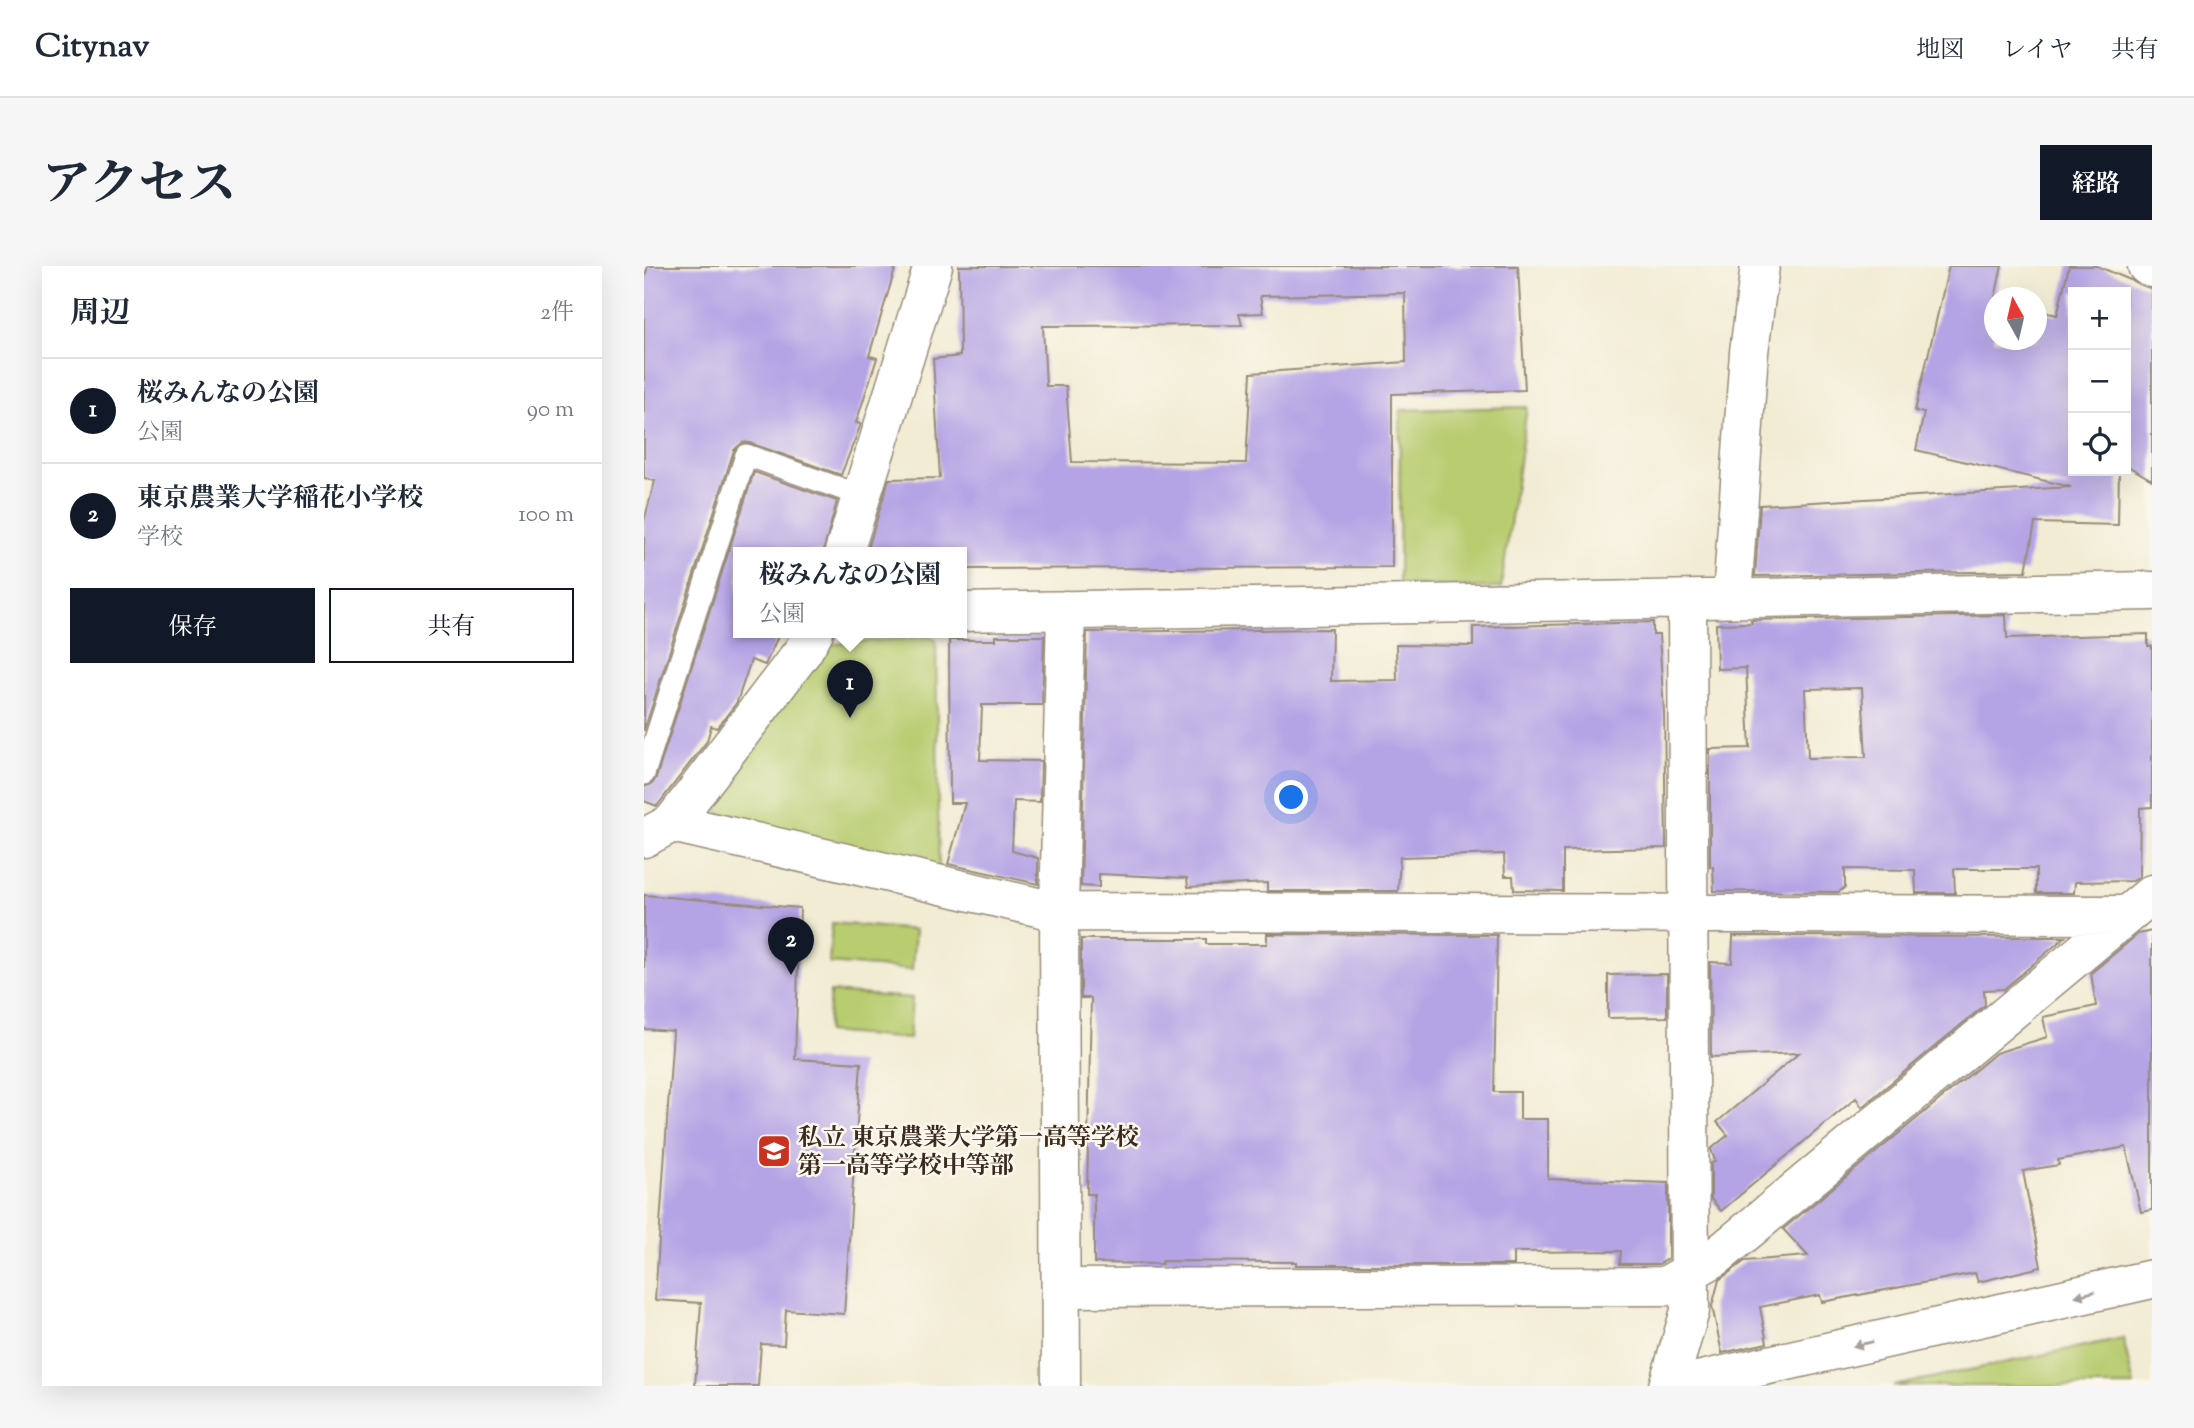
<!DOCTYPE html>
<html lang="ja">
<head>
<meta charset="utf-8">
<style>
	body { margin:0; font-family:"Sorts Mill Goudy","Noto Serif JP",serif; background:#f6f6f7; color:#1f2937 }
	.controls { position:absolute; right:21px; top:21px; display:grid; overflow:hidden; border-radius:0px; box-shadow:0 7px 28px #0002 }
	.controls button { width:63px; height:63px; display:grid; place-items:center; padding:0; border:0; border-bottom:2px solid #e0e1e3; background:#fff; color:#1f2937; font:35px sans-serif }
	.compass { position:absolute; left:1340px; top:21px; width:63px; height:63px; border-radius:50%; background:#fff; box-shadow:0 7px 28px #0002; rotate:352deg }
	.you { position:absolute; left:648px; top:532px; width:24px; height:24px; margin:-18px; border:5px solid #fff; border-radius:50%; background:#1a73e8; box-shadow:0 0 0 10px #1a73e833 }
	.badge { display:grid; place-items:center; width:46px; height:46px; border-radius:50%; background:#111827; color:#fff; font-size:23px; font-weight:700 }
	.pin { position:absolute; translate:-50% -58px; filter:drop-shadow(0 2px 4px #0008) }
	.pin::after { content:''; position:absolute; top:37px; width:24px; height:21px; background:inherit; clip-path:polygon(0 0,100% 0,50% 100%) }
	.popup { position:absolute; left:89px; top:281px; width:234px; height:91px; box-sizing:border-box; display:grid; place-content:center; border-radius:0px; background:#fff; filter:drop-shadow(0 2px 5px #0005); font-size:23px; white-space:nowrap; color:#747a83 }
	.popup b { font-size:26px; color:#1f2937 }
	.popup::after { content:''; position:absolute; left:50%; top:100%; margin-left:-14px; border:14px solid transparent; border-top-color:#fff }
	.list { margin:0; padding:0; list-style:none }
	h2 { display:flex; justify-content:space-between; align-items:center; height:91px; margin:0; padding:0 28px; font-size:30px }
	h2 small { font-size:23px; font-weight:400; color:#747a83 }
	.list li { display:grid; grid-template-columns:46px 1fr auto; gap:21px; align-items:center; box-sizing:border-box; height:105px; padding:0 28px; border-top:2px solid #e0e1e3 }
	.list b { display:block; font-size:26px; white-space:nowrap }
	.list p { margin:0; font-size:23px; white-space:nowrap; color:#747a83 }
	.list em { font-size:23px; font-style:normal; color:#747a83 }
	.actions { display:flex; gap:14px; padding:21px 28px }
	.actions a { flex:1; padding:16px 0; border:2px solid #111827; border-radius:0px; text-align:center; font-size:24px; color:#111827 }
	.actions .main { background:#111827; color:#fff }
	.icon { flex:none; width:38px; height:38px; fill:none; stroke:currentColor; stroke-width:2; stroke-linecap:round; stroke-linejoin:round }
	.map { position:relative; flex:none; width:1508px; height:1120px; overflow:hidden; border-radius:0px }
	header { display:flex; align-items:center; gap:42px; box-sizing:border-box; height:98px; padding:0 35px; background:#fff; border-bottom:2px solid #e0e1e3 }
	header strong { font-size:33px }
	nav { display:flex; gap:38px; margin-inline-start:auto; font-size:24px }
	.intro { display:flex; align-items:center; justify-content:space-between; box-sizing:border-box; height:168px; padding:0 42px }
	h1 { margin:0; font-size:49px }
	.button { padding:18px 32px; border-radius:0px; background:#111827; color:#fff; font-size:24px; font-weight:700 }
	main { display:flex; gap:42px; padding:0 42px }
	aside { flex:1; background:#fff; border-radius:0px; box-shadow:0 7px 28px #0002 }
	.map>svg:first-child { display:block }
	.green { fill:#b8cc6f; stroke:#7a7b46; stroke-width:2 }
	.building { fill:#b4a3e5; fill-rule:evenodd }
	.lines { fill:none; stroke-linecap:round; stroke-linejoin:round }
	.service-casing { stroke:#968b79; stroke-width:24 }
	.minor-casing { stroke:#968b79; stroke-width:41 }
	.service { stroke:#fff; stroke-width:21 }
	.minor { stroke:#fff; stroke-width:38 }
	.oneway { fill:#a79f9a }
	.labels { text-anchor:middle; stroke-width:5; stroke-linejoin:round; paint-order:stroke }
	.poi-label { font-size:24px; font-weight:bold; fill:#3b2a1e; stroke:#fbf7ec; text-anchor:start }
</style>
</head>
<body>
<header>
<strong>Citynav</strong>
<nav><a>地図</a><a>レイヤ</a><a>共有</a></nav>
</header>
<div class="intro"><h1>アクセス</h1><a class="button">経路</a></div>
<main>
<aside>
<h2>周辺<small>2件</small></h2>
<ul class="list">
<li><span class="badge">1</span><div><b>桜みんなの公園</b><p>公園</p></div><em>90 m</em></li>
<li><span class="badge">2</span><div><b>東京農業大学稲花小学校</b><p>学校</p></div><em>100 m</em></li>
</ul>
<div class="actions"><a class="main">保存</a><a>共有</a></div>
</aside>
<div class="map">
<svg width="1508" height="1120" viewBox="0 0 1508 1120">
	<rect width="100%" height="100%" fill="#fbf7ec"/>
	<filter id="ink" filterUnits="userSpaceOnUse"><feTurbulence type="fractalNoise" baseFrequency=".0143" numOctaves="2"/><feDisplacementMap in="SourceGraphic" scale="14" xChannelSelector="R" yChannelSelector="G"/><feConvolveMatrix kernelMatrix="1 2 1 2 8 2 1 2 1" color-interpolation-filters="sRGB"/></filter>
	<filter id="wash" filterUnits="userSpaceOnUse"><feTurbulence type="fractalNoise" baseFrequency=".00686" numOctaves="4" result="noise"/><feDisplacementMap in="SourceGraphic" scale="28" xChannelSelector="R" yChannelSelector="G"/><feGaussianBlur stdDeviation="1.57" result="paint"/><feColorMatrix in="noise" values="0 0 0 0 0 0 0 0 0 0 0 0 0 0 0 0 0 1.4 0 .05"/><feComposite in="paint" operator="in"/></filter>
	<g filter="url(#wash)">
		<rect width="100%" height="100%" fill="#f2ecd4"/>
		<path class="green" d="M883 141 857 322 755 318 756 144Z
			M286 370 292 375 295 605 76 551 69 524 168 380Z
			M188 657 271 664 268 704 185 697Z
			M186 726 268 732 265 773 183 766Z
			M1479 1072 1490 1120H1249Z"/>
		<g id="blocks">
			<path class="building" d="M4 0H252L225 90 233 92 212 157 217 158 197 209 106 177 99 176 90 184 0 465V255L11 215 0 212V14Z
				M315 0H874L881 124 748 128V301L318 303V286H223L245 213 296 212 289 93 316 90ZM761 27 762 96 607 107 602 197 428 196 422 120H402L399 60 598 59 595 48 619 47 616 30Z
				M1305 0H1358L1350 36V74H1392V44L1413 49 1425 0H1453L1508 23V214L1482 199V26H1429V205H1475L1474 259 1391 257 1382 305 1111 310 1116 239 1427 221 1272 184 1280 147 1271 145Z
				M110 206 193 235 179 286H94V366H136L121 399 107 394 93 436 73 462 67 460 63 475 13 540 0 535V521L8 518 12 512Z
				M1362 349 1363 372 1504 368V380H1508V541L1496 542 1495 611 1489 615 1431 616 1430 627H1392V603H1310L1311 627H1272L1271 604 1201 603V621L1195 626 1070 625 1069 601H1066V483L1106 482 1102 402 1073 403 1072 358 1108 357 1107 354ZM1218 422 1222 491 1164 492 1161 423Z
				M1009 356V369H1015L1020 446 1022 582 919 584V625L870 624 869 610H861L860 588 756 591 754 625H623V617L544 621 543 612 455 608V621L437 620 443 366 688 363 687 415 753 414 752 379 829 380V361Z
				M352 370H400L398 439H338L336 494 397 495 396 536 370 535 368 585 394 592V618L304 598 321 537H306L305 374H352Z
				M0 629 156 642 151 793 217 797 200 1048 142 1044 140 1079 117 1078 114 1120H51L57 1037 11 1034 29 765 0 763Z
				M1508 665V944L1497 946 1482 881 1414 894 1415 899 1379 905 1397 1001 1334 1016 1331 1007 1178 1036 1176 1029 1116 1041 1123 1077 1078 1087 1068 1040 1075 1014 1101 995 1164 990 1139 963 1352 787 1403 771 1399 751 1452 740 1447 707 1494 668Z
				M623 668 853 669 850 826H876V853H904V913L1024 917V993L1015 998H976L977 985 870 986V999H652V996L518 995V998L450 997V928H443L447 732H437V673H562V678H623Z
				M1089 670 1421 671 1360 723 1340 724 1341 739 1218 841 1212 832 1077 945 1067 933V898L1071 895 1067 883 1084 869 1073 856 1155 787 1067 791 1066 696 1088 697Z
				M1023 708V751L964 752V709Z"/>
		</g>
	</g>
	<g filter="url(#ink)">
		<use href="#blocks" fill-opacity="0" stroke="#968b79" stroke-width="2"/>
		<g class="lines">
			<g class="service-casing">
				<path id="service" d="M0 508 102 189 218 230"/>
			</g>
			<g class="minor-casing">
				<path id="minor" d="M1503 0 1508 2
					M200 286 289 0
					M1088 332 1105 86 1116 0
					M318 346 1508 325
					M28 557 159 385 170 366
					M0 572 28 557 415 646 1482 649
					M419 1022 1021 1020 1072 991 1508 628
					M417 1120 415 646 422 344
					M1024 1120 1046 1045 1043 335
					M1031 1120 1508 1013"/>
			</g>
			<use href="#service" class="service"/>
			<use href="#minor" class="minor"/>
		</g>
		<defs><path id="oneway-solid" d="M-6-.8H1V-3.2L6.5 0L1 3.2V.8H-6Z" transform="scale(1.75)"/></defs>
		<g class="oneway">
			<use href="#oneway-solid" transform="translate(1441 1028) rotate(167)"/>
			<use href="#oneway-solid" transform="translate(1219 1078) rotate(167)"/>
		</g>
	</g>
	<defs>
		<g id="school-square" transform="scale(1.75)"><rect x="-9" y="-9" width="18" height="18" rx="4" fill="#c8321e" stroke="#fbf7ec"/><path d="M0-5L7-2L0 1L-7-2ZM-4 1L0 2.5L4 1V4Q0 6-4 4Z" fill="#fff"/></g>
	</defs>
	<g fill-rule="evenodd">
		<use href="#school-square" x="130" y="885"/>
	</g>
	<g class="labels">
		<g class="poi-label">
			<text x="154" y="879">私立 東京農業大学第一高等学校<tspan x="154" dy="28">第一高等学校中等部</tspan></text>
		</g>
	</g>
</svg>
<div class="controls">
<button>+</button>
<button>−</button>
<button><svg class="icon" aria-label="locate" viewBox="0 0 24 24"><circle cx="12" cy="12" r="6"/><path d="M12 2v4M12 18v4M2 12h4M18 12h4"/></svg></button>
</div>
<svg class="compass" viewBox="-18 -18 36 36"><path d="M0-13l5 13h-10z" fill="#e53935"/><path d="M0 13l5-13h-10z" fill="#747a83"/></svg>
<div class="you"></div>
<div class="pin badge" style="left:206px;top:452px">1</div>
<div class="popup"><b>桜みんなの公園</b>公園</div>
<div class="pin badge" style="left:147px;top:709px">2</div>
</div>
</main>
</body>
</html>
